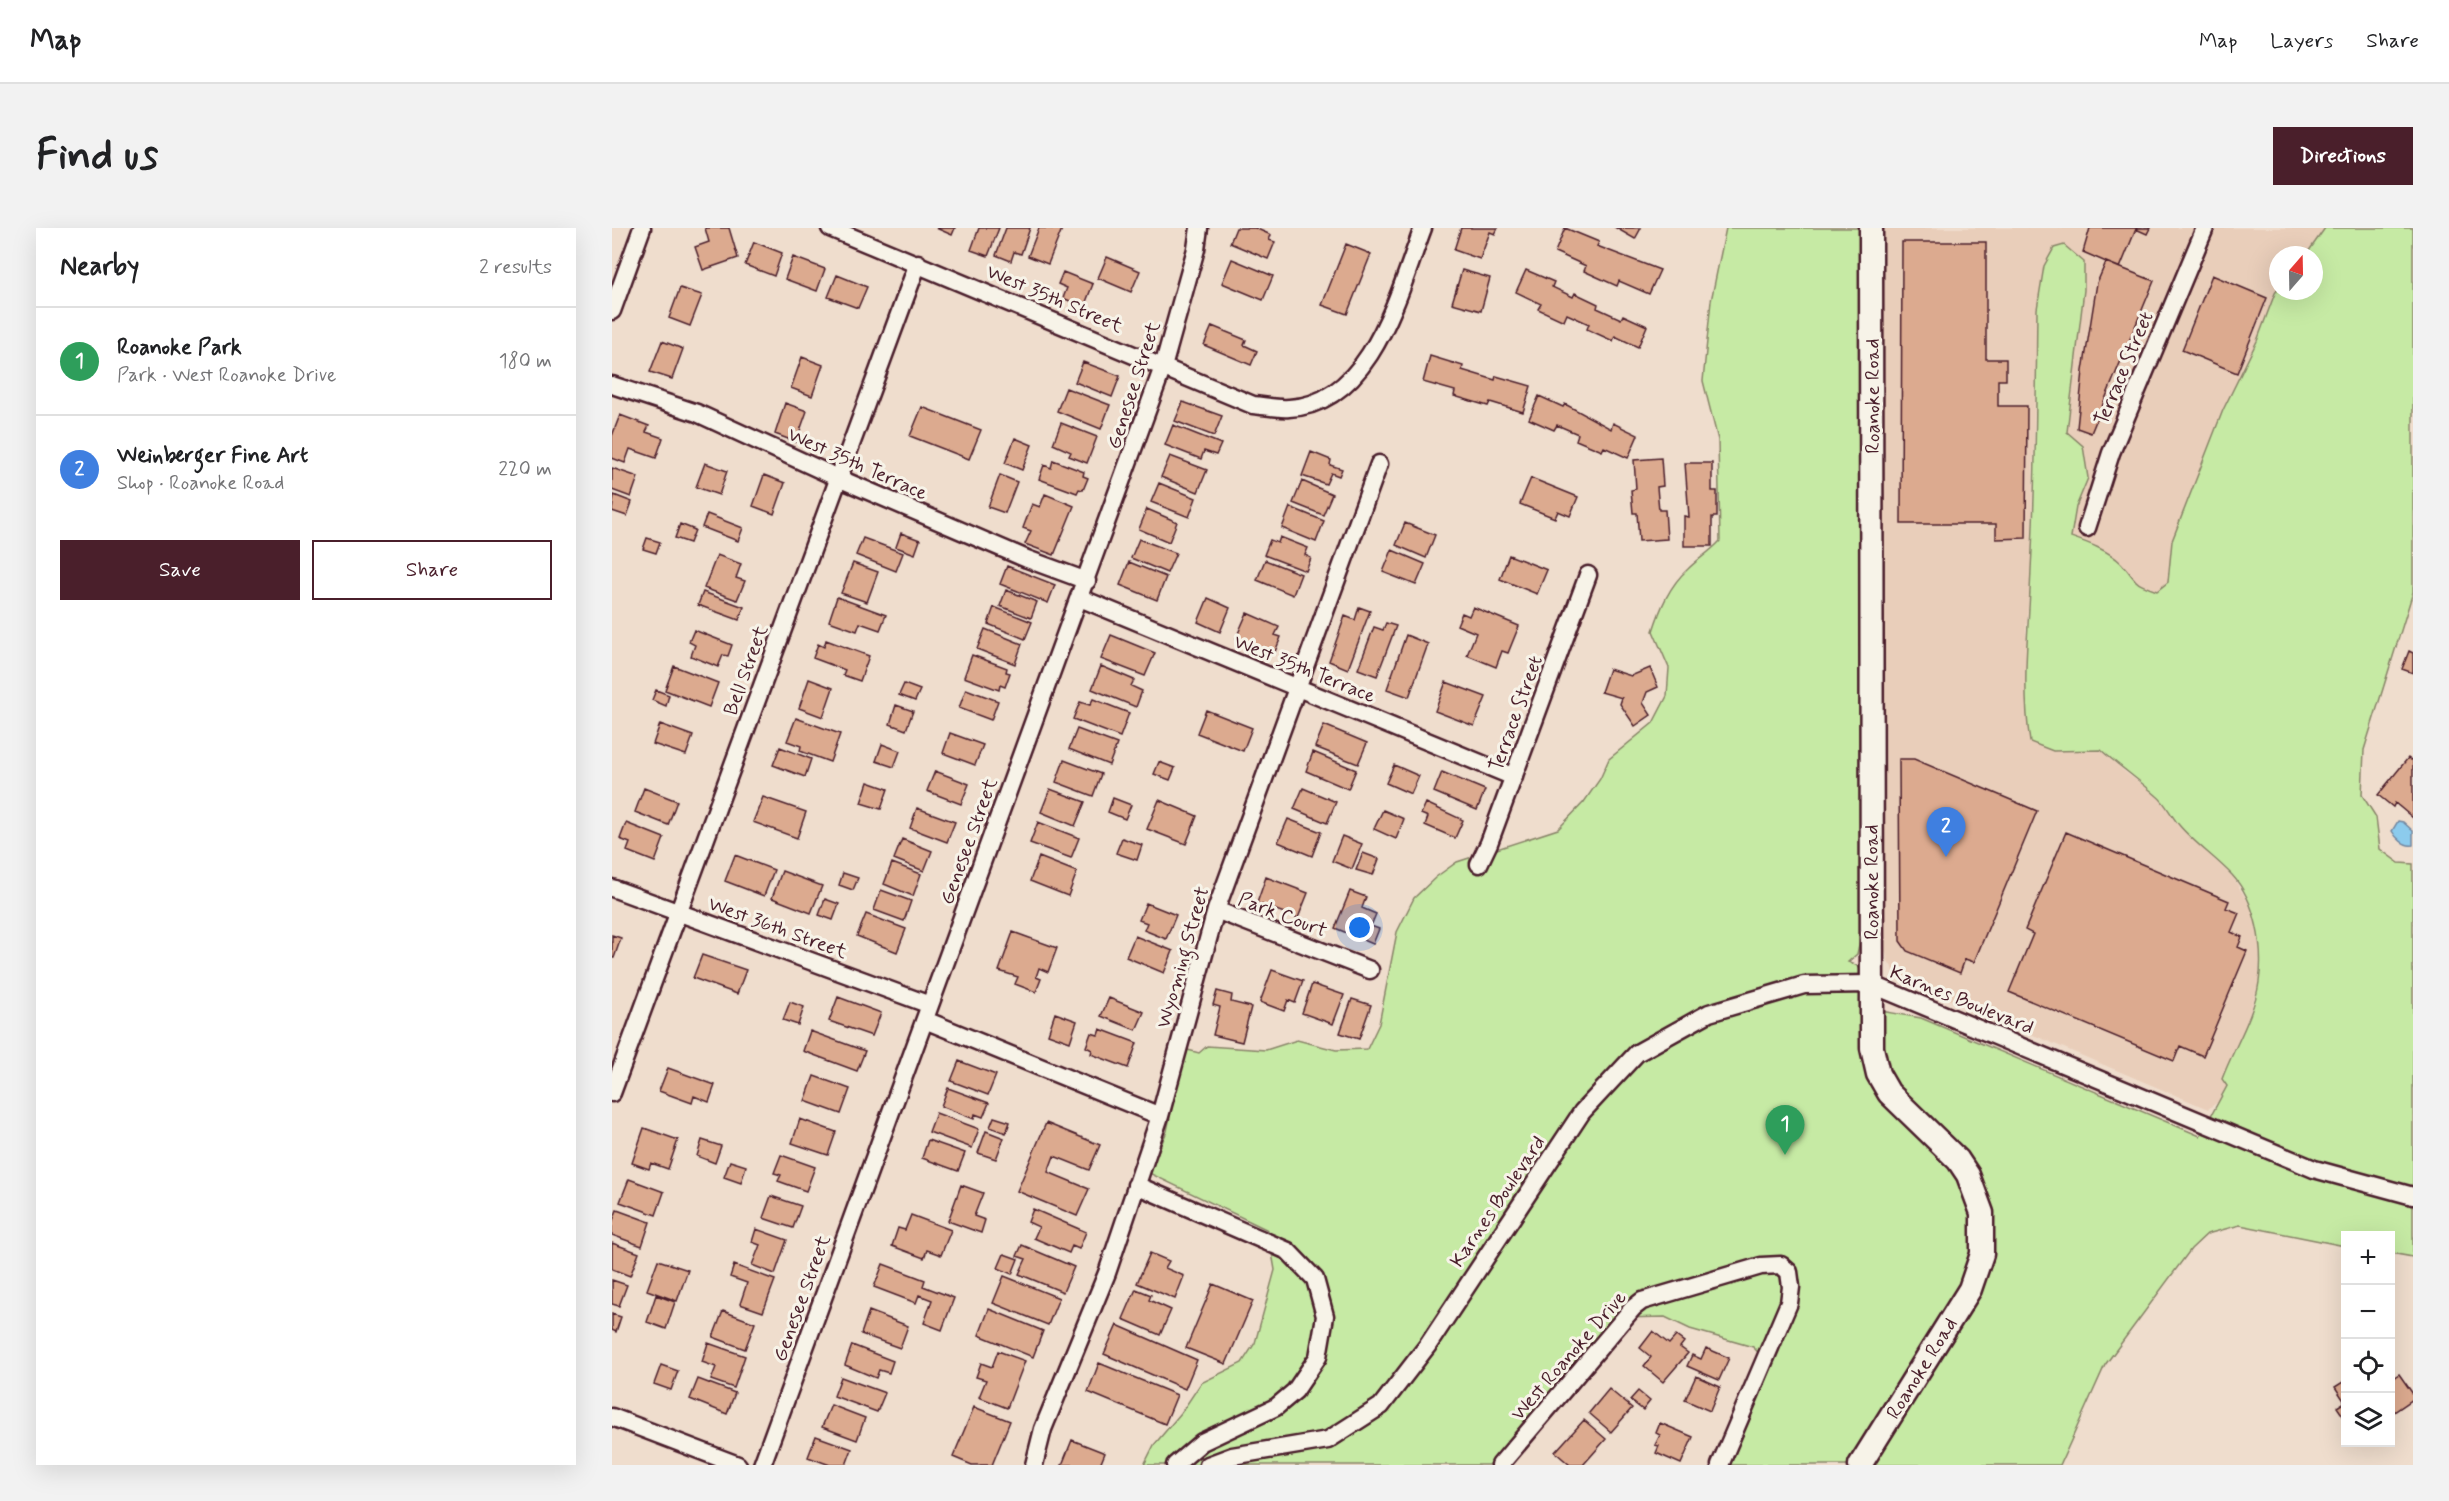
<!DOCTYPE html>
<html lang="en">
<head>
<meta charset="utf-8">
<style>
	body { margin:0; font-family:Mynerve,sans-serif; background:#f2f2f2; color:#202124 }
	.controls { position:absolute; right:18px; bottom:18px; display:grid; overflow:hidden; border-radius:0px; box-shadow:0 6px 24px #0002 }
	.controls button { width:54px; height:54px; display:grid; place-items:center; padding:0; border:0; border-bottom:2px solid #e0e0e0; background:#fff; color:#202124; font:30px sans-serif }
	.compass { position:absolute; left:1657px; top:18px; width:54px; height:54px; border-radius:50%; background:#fff; box-shadow:0 6px 24px #0002; rotate:20deg }
	.you { position:absolute; left:748px; top:700px; width:21px; height:21px; margin:-15px; border:4px solid #fff; border-radius:50%; background:#1a73e8; box-shadow:0 0 0 9px #1a73e833 }
	.badge { display:grid; place-items:center; width:39px; height:39px; border-radius:50%; background:#4a1f2b; color:#fff; font-size:20px; font-weight:700 }
	.pin { position:absolute; translate:-50% -50px; filter:drop-shadow(0 2px 3px #0008) }
	.pin::after { content:''; position:absolute; top:32px; width:21px; height:18px; background:inherit; clip-path:polygon(0 0,100% 0,50% 100%) }
	.list { margin:0; padding:0; list-style:none }
	h2 { display:flex; justify-content:space-between; align-items:center; height:78px; margin:0; padding:0 24px; font-size:26px }
	h2 small { font-size:20px; font-weight:400; color:#757577 }
	.list li { display:grid; grid-template-columns:39px 1fr auto; gap:18px; align-items:center; box-sizing:border-box; height:108px; padding:0 24px; border-top:2px solid #e0e0e0 }
	.list b { display:block; font-size:22px; white-space:nowrap }
	.list p { margin:0; font-size:20px; white-space:nowrap; color:#757577 }
	.list em { font-size:20px; font-style:normal; color:#757577 }
	.actions { display:flex; gap:12px; padding:18px 24px }
	.actions a { flex:1; padding:14px 0; border:2px solid #4a1f2b; border-radius:0px; text-align:center; font-size:21px; color:#4a1f2b }
	.actions .main { background:#4a1f2b; color:#fff }
	.icon { flex:none; width:33px; height:33px; fill:none; stroke:currentColor; stroke-width:2; stroke-linecap:round; stroke-linejoin:round }
	.map { position:relative; flex:none; width:1801px; height:1237px; overflow:hidden; border-radius:0px }
	header { display:flex; align-items:center; gap:36px; box-sizing:border-box; height:84px; padding:0 30px; background:#fff; border-bottom:2px solid #e0e0e0 }
	header strong { font-size:28px }
	nav { display:flex; gap:33px; margin-inline-start:auto; font-size:21px }
	.intro { display:flex; align-items:center; justify-content:space-between; box-sizing:border-box; height:144px; padding:0 36px }
	h1 { margin:0; font-size:42px }
	.button { padding:15px 27px; border-radius:0px; background:#4a1f2b; color:#fff; font-size:21px; font-weight:700 }
	main { display:flex; gap:36px; padding:0 36px }
	aside { flex:1; background:#fff; border-radius:0px; box-shadow:0 6px 24px #0002 }
	.map>svg:first-child { display:block }
	.built { fill:#e9ceba }
	.green { fill:#c6eaa4; stroke:#888468; stroke-width:1.5 }
	.water { fill:#8ccbed; stroke:#72869f; stroke-width:1.5 }
	.building { fill:#dcaa8f; stroke:#4a1f2b; stroke-width:1.5 }
	.lines { fill:none; stroke-linecap:round; stroke-linejoin:round }
	.street-casing { stroke:#4a1f2b; stroke-width:21 }
	.secondary-casing { stroke:#4a1f2b; stroke-width:27 }
	.street { stroke:#f7f3e8; stroke-width:16 }
	.secondary { stroke:#f7f3e8; stroke-width:22 }
	.labels { text-anchor:middle; stroke-width:6; stroke-linejoin:round; paint-order:stroke }
	.street-label { font-size:20px; fill:#4a1f2b; stroke:#f7f3e8 }
</style>
</head>
<body>
<header>
<strong>Map</strong>
<nav><a>Map</a><a>Layers</a><a>Share</a></nav>
</header>
<div class="intro"><h1>Find us</h1><a class="button">Directions</a></div>
<main>
<aside>
<h2>Nearby<small>2 results</small></h2>
<ul class="list">
<li><span class="badge" style="background:#2e9e5b">1</span><div><b>Roanoke Park</b><p>Park · West Roanoke Drive</p></div><em>180 m</em></li>
<li><span class="badge" style="background:#3f7fe0">2</span><div><b>Weinberger Fine Art</b><p>Shop · Roanoke Road</p></div><em>220 m</em></li>
</ul>
<div class="actions"><a class="main">Save</a><a>Share</a></div>
</aside>
<div class="map">
<svg width="1801" height="1237" viewBox="0 0 1801 1237">
	<rect width="100%" height="100%" fill="#efddcd"/>
	<filter id="ink" filterUnits="userSpaceOnUse"><feTurbulence type="fractalNoise" baseFrequency=".0167" numOctaves="2"/><feDisplacementMap in="SourceGraphic" scale="12" xChannelSelector="R" yChannelSelector="G"/><feConvolveMatrix kernelMatrix="1 2 1 2 8 2 1 2 1" color-interpolation-filters="sRGB"/></filter>
	<g filter="url(#ink)">
		<path class="built" d="M1270 0H1713L1694 27H1666V61L1645 113 1611 182 1560 313 1556 354 1545 363 1523 355 1509 334 1483 318 1459 309 1464 279 1476 250 1471 218 1455 204 1472 62V35L1425 81 1419 342 1414 403 1416 430 1441 523 1489 522 1513 544 1547 569 1566 597 1621 649 1640 681 1648 720 1647 754 1631 808 1619 829 1616 860 1606 874 1596 881 1287 750 1276 733 1271 713Z"/>
		<path class="green" d="M1114 0H1248V712L1245 726 1236 734 1246 738 1269 783 1309 790 1588 908 1615 858 1610 851C1622 819 1642 789 1647 754 1652 720 1644 673 1620 647 1603 629 1582 615 1567 597 1559 588 1554 575 1545 568 1527 552 1507 538 1489 522L1441 523 1418 514C1409 457 1417 399 1419 341 1424 255 1424 168 1425 81L1432 38 1442 20 1452 17 1472 34V62L1455 204 1471 218 1476 250 1464 279 1459 309C1476 315 1496 322 1509 335 1527 354 1517 353 1545 363L1556 354 1560 313 1611 182 1645 113 1663 65 1666 61 1702 63V27H1694L1713 0H1801V364L1752 522 1750 567 1764 589 1768 621 1787 635 1801 636V1029L1779 1025 1778 1008H1734L1733 1018 1628 997 1595 1006 1579 1021 1493 1137 1448 1237H1118L1160 1139 1141 1119 1078 1101 1053 1089 1006 1090 877 1237H532L542 1217 569 1185 589 1155 630 1135 643 1115 663 1042 656 1002 537 945 555 903 572 821 587 825 595 818 654 822 685 812 724 822 755 821 767 796 785 704 802 670 824 649 845 634 946 601 972 574 988 551 997 531 1041 495 1055 468 1057 440 1041 403C1048 381 1057 358 1076 341 1086 331 1098 324 1108 313L1106 212 1091 153 1099 73Z"/>
		<path class="water" d="M1786 593 1791 594 1801 603V617C1793 619 1784 610 1780 603Z"/>
		<path class="building" d="M93 0H117L126 30 91 42 83 19 97 14Z
			M324 0H343L340 7Z
			M367 0H387L376 28 359 22Z
			M394 0H418L409 26 402 24 399 33 384 27Z
			M427 0 450 1 436 36 416 28Z
			M624 0H643L659 7 657 12 663 14 656 31 618 15Z
			M849 0H886L883 6 878 4 868 31 842 22Z
			M953 0 987 14 985 18 1048 42 1037 66 1007 53 1005 58 972 43 974 38 943 24Z
			M1004 0H1029L1023 11Z
			M1478 0H1538L1535 6 1524 1 1508 40 1471 24Z
			M142 14 170 25 162 48 133 37Z
			M1290 14H1374V131H1394V152H1386V178H1415L1414 310 1384 311V296H1289Z
			M734 16 759 26 735 86 710 77Z
			M181 29 213 41 205 63 173 51Z
			M495 29 528 43 519 64 486 50Z
			M620 31 661 48 651 72 610 55Z
			M1494 34 1542 53 1479 205 1465 200 1471 143 1485 55Z
			M850 42 878 50 869 83 840 75Z
			M914 42 942 54 940 59 961 69 963 65 986 76 985 80 1009 91 1011 87 1035 98 1026 119 1003 108 1001 113 975 101 977 96 955 86 952 93 926 81 929 76 904 64Z
			M451 44 481 56 472 79 451 70 455 60 446 56Z
			M225 47 255 59 246 80 216 69Z
			M1600 47 1655 70 1625 145 1570 122Z
			M68 60 90 67 78 98 57 90Z
			M600 98 634 112 632 117 645 123 639 137 592 117Z
			M50 113 71 121 60 151 38 144Z
			M818 128 851 138 850 142 883 152 884 148 919 158 911 184 878 174 876 178 842 168 843 163 811 154Z
			M190 129 211 137 200 168 179 160Z
			M471 134 508 148 500 169 463 154Z
			M454 160 498 177 489 201 445 183Z
			M927 168 951 179 953 176 999 201 1001 195 1026 207 1016 230 992 219 990 223 964 212 966 206 945 197 942 202 917 191Z
			M571 174 610 188 602 208 563 193Z
			M173 175 195 183 184 214 163 206Z
			M310 179 369 202 357 231 298 208Z
			M8 187 37 198 34 204 51 210 44 230 18 221 13 235 0 230V208Z
			M449 195 485 209 475 235 457 228 459 224 441 216Z
			M561 197 609 216 604 227 592 223 589 231 553 217Z
			M403 210 420 217 410 242 393 235Z
			M699 224 719 232 718 237 730 241 727 248 719 245 714 256 690 248Z
			M558 228 595 242 586 264 549 249Z
			M1049 230 1051 258 1045 259 1047 282H1053L1055 311 1027 313 1025 285H1021L1019 262 1024 261 1022 232Z
			M441 232 472 244 471 248 476 250 471 262 467 261 465 265 427 251 432 237 439 240Z
			M93 235 115 243 107 267 84 259Z
			M1073 235H1100V263H1105V289H1100V318H1072V288L1077 289Z
			M0 240 26 249 19 269 0 262Z
			M152 247 173 255 162 286 141 278Z
			M388 247 405 254 393 285 376 279Z
			M919 250 966 269 958 288 946 283 943 290 908 276Z
			M690 253 720 266 711 287 681 275Z
			M547 255 584 270 577 289 539 274Z
			M433 266 462 278 442 327 413 316 419 303 411 300 420 276 428 279Z
			M2 267 20 274 15 288 0 283Z
			M678 279 712 293 704 314 670 300Z
			M535 281 565 294 557 314 527 301Z
			M95 286 131 300 126 313 90 299Z
			M793 295 823 307 814 330 784 317Z
			M68 296 83 302 78 315 63 310Z
			M289 305 308 312 303 326 284 319Z
			M668 309 696 320 693 327 699 330 694 343 652 327 658 312 666 315Z
			M35 310 48 314 44 325 31 321Z
			M251 310 291 325 284 343 244 327Z
			M527 311 564 325 555 345 519 330Z
			M780 322 813 336 804 357 771 344Z
			M105 327 129 336 124 350 133 353 125 372 92 360Z
			M897 327 935 342 925 366 888 351Z
			M653 332 689 346 681 367 645 352Z
			M517 334 554 349 545 372 508 357Z
			M241 335 266 344 255 374 229 365Z
			M395 338 443 357 436 375 388 356Z
			M394 362 425 374 419 390 388 378Z
			M91 364 132 379 127 392 86 377Z
			M225 369 274 387 268 402 248 395 245 403 217 393Z
			M596 370 618 380 608 404 586 394Z
			M382 379 420 394 413 411 376 396Z
			M747 379 758 383 736 441 717 433 733 388 743 392Z
			M861 379 907 398 896 425 890 423 884 439 855 427 864 405 845 397 850 385 857 388Z
			M635 385 667 399 663 407 669 409 662 426 624 410Z
			M774 395 784 398 765 448 746 441 762 399 771 402Z
			M373 401 410 416 403 436 365 421Z
			M82 402 120 417 116 428 111 427 106 439 79 428 83 417 77 414Z
			M499 407 543 425 533 448 489 431Z
			M794 407 816 416 797 469 775 461Z
			M214 412 257 428 248 453 231 447 233 442 201 430 206 416 212 419Z
			M1797 423 1801 425V445L1790 441Z
			M360 427 395 440 394 444 398 445 393 459 388 457 387 462 352 449Z
			M62 438 106 455 97 479 53 462Z
			M489 438 522 452 519 458 530 463 524 479 480 461Z
			M1038 440 1046 459 1035 464 1031 475 1039 487 1023 498 1008 476 1010 470 989 464 997 441 1019 448Z
			M197 451 221 460 211 489 187 480Z
			M834 454 874 469 862 498 823 483Z
			M292 456 308 462 303 473 287 467Z
			M354 461 386 473 379 492 347 480Z
			M44 462 57 467 54 478 40 472Z
			M481 471 517 485 508 509 461 491 468 474 478 477Z
			M284 477 301 483 294 502 278 496Z
			M594 482 640 500 631 523 585 505Z
			M184 490 228 506 218 534 188 523 189 518 175 513Z
			M48 496 81 508 74 527 41 516Z
			M712 497 755 515 746 536 703 519Z
			M465 501 505 516 497 537 457 521Z
			M338 505 371 517 363 537 331 525Z
			M270 516 288 523 282 539 264 533Z
			M168 519 199 531 193 549 161 537Z
			M701 524 744 542 736 561 694 543Z
			M1796 530 1799 532 1801 530V590L1783 575 1781 579 1766 567Z
			M1287 531H1302L1425 583 1362 734 1353 731 1348 745 1295 723 1288 713Z
			M452 532 489 546 481 568 444 554Z
			M547 534 563 540 558 552 542 546Z
			M782 537 807 548 799 566 774 555Z
			M323 543 357 556 349 576 315 563Z
			M830 544 873 562 865 582 822 564Z
			M256 554 276 561 269 581 249 575Z
			M32 560 65 573 56 597 23 584Z
			M691 560 724 574 715 595 682 581Z
			M438 561 473 574 463 598 429 584Z
			M151 569 194 584 185 610 141 594Z
			M501 570 519 577 513 591 496 584Z
			M547 572 585 588 574 616 535 601Z
			M814 575 851 592 843 610 813 597 816 589 809 586Z
			M305 580 343 594 335 614 298 600Z
			M771 582 792 591 784 611 762 601Z
			M676 591 709 604 700 628 666 614Z
			M426 594 467 610 459 630 418 615Z
			M14 595 52 610 43 634 15 623 18 615 8 611Z
			M1454 604 1617 673 1614 680 1627 685 1619 704 1630 709 1626 719 1635 723 1591 828 1568 818 1562 833 1397 764 1421 706 1413 702Z
			M730 608 750 616 740 641 720 633Z
			M510 610 530 617 525 632 504 625Z
			M290 611 320 623 312 643 282 631Z
			M751 625 767 631 761 647 744 642Z
			M123 627 162 642 152 668 113 653Z
			M427 629 465 644 456 668 418 653Z
			M280 635 309 646 301 668 272 656Z
			M170 643 210 658 199 685 160 670Z
			M231 645 246 650 241 662 227 657Z
			M654 649 696 665 686 690 645 675Z
			M269 662 299 673 292 693 262 682Z
			M738 663 754 669 750 680 764 686 759 698 767 701 761 716 723 700Z
			M213 671 227 676 221 692 207 687Z
			M534 675 564 687 554 711 532 702 535 695 527 692Z
			M254 686 294 701 285 724 245 708Z
			M401 704 445 720 436 744 427 740 424 749 429 751 424 764 403 756 406 749 387 743Z
			M0 707 9 710 2 730H0Z
			M523 708 561 723 552 745 514 729Z
			M90 727 134 742 125 766 81 750Z
			M660 742 691 753 683 775 676 772 672 783 648 774Z
			M700 756 732 767 721 796 690 785Z
			M605 763 620 767 619 774 639 779 630 814 601 807 608 779 601 777Z
			M226 769 269 785 260 808 217 793Z
			M497 770 532 784 524 802 489 788Z
			M740 771 759 777 747 811 728 805Z
			M178 774 192 779 186 797 171 792Z
			M443 785 465 793 458 814 436 806Z
			M488 801 525 815 516 840 479 826 480 822 474 819 479 805 486 807Z
			M198 803 253 823 245 843 191 823Z
			M347 833 384 847 376 867 339 853Z
			M56 840 103 857 97 874 82 868 80 875 47 863Z
			M202 848 238 861 229 886 193 873Z
			M336 860 377 875 371 889 363 886 362 891 329 878Z
			M324 885 367 901 360 920 317 904Z
			M382 889 398 894 394 905 378 899Z
			M188 891 224 904 216 927 180 915Z
			M434 895 488 917 477 942 442 928 436 944 477 961 465 988 405 963Z
			M32 900 66 912 56 941 39 935 37 941 20 935Z
			M374 903 392 910 384 931 366 925Z
			M90 912 109 918 103 935 85 928Z
			M316 912 353 925 346 943 310 930Z
			M169 927 203 939 194 963 166 953 169 947 162 945Z
			M118 933 134 938 129 955 112 949Z
			M17 951 52 964 44 987 8 974Z
			M349 957 371 965 362 988 373 992 369 1005 336 993Z
			M159 968 189 978 181 1000 151 990Z
			M421 981 474 1004 467 1021 460 1018 457 1025 422 1010 427 999 416 994Z
			M5 982 38 994 30 1018 0 1007V995Z
			M299 987 339 1002 329 1027 315 1022 312 1030 280 1018 286 1000 293 1002Z
			M144 1001 175 1012 163 1046 140 1037 148 1017 140 1014Z
			M0 1015 27 1025 18 1048 0 1041Z
			M410 1017 462 1039 451 1064 407 1046 414 1031 405 1028Z
			M538 1025 557 1033 553 1040 572 1048 563 1071 525 1055Z
			M392 1026 406 1031 400 1046 386 1040Z
			M46 1032 76 1042 65 1073 35 1062Z
			M271 1036 313 1052 311 1058 342 1070 330 1102 312 1095 320 1072 307 1067 304 1075 262 1059Z
			M122 1037 163 1052 151 1084 128 1076 135 1055 118 1049Z
			M392 1048 447 1070 436 1097 381 1075Z
			M0 1052 15 1057 7 1078 0 1076Z
			M601 1056 641 1073 614 1136 574 1120Z
			M524 1061 539 1067 537 1072 559 1082 548 1107 511 1091Z
			M44 1067 63 1074 54 1101 35 1094Z
			M377 1081 431 1103 421 1129 367 1107Z
			M111 1083 143 1095 133 1121 101 1109Z
			M257 1083 296 1098 288 1120 249 1106Z
			M0 1086 9 1089 4 1104 0 1102Z
			M505 1097 585 1132 573 1161 492 1126Z
			M1041 1103 1057 1116 1064 1108 1072 1114 1068 1119 1076 1125 1051 1154 1032 1138 1039 1129 1028 1120Z
			M96 1115 133 1128 122 1160 99 1152 104 1139 90 1134Z
			M240 1117 281 1133 277 1145 267 1142 264 1150 233 1137Z
			M1094 1120 1117 1130 1107 1152 1075 1138 1080 1127 1089 1131Z
			M386 1123 413 1133 395 1180 367 1169 374 1152 364 1149 369 1135 380 1139Z
			M487 1135 565 1167 553 1196 476 1164Z
			M49 1137 66 1143 59 1162 42 1156Z
			M1787 1146 1801 1166V1171L1779 1186 1778 1152Z
			M1084 1148 1108 1159 1098 1183 1073 1172Z
			M229 1149 273 1165 265 1184 222 1168Z
			M86 1151 123 1165 115 1186 78 1171Z
			M1734 1152V1192L1725 1179 1733 1174 1723 1159Z
			M997 1161 1020 1180 999 1204 977 1185Z
			M1026 1163 1038 1173 1031 1182 1018 1172Z
			M219 1177 253 1190 245 1212 210 1199Z
			M362 1179 398 1193 380 1237H360L341 1229Z
			M972 1192 994 1211 971 1237H958L943 1224Z
			M1048 1195 1081 1209 1069 1236 1044 1225 1047 1218 1043 1217 1048 1207 1044 1205Z
			M204 1208 240 1221 234 1237H218L196 1229Z
			M460 1212 493 1225 488 1237H450Z"/>
		<g class="lines">
			<g class="street-casing">
				<path id="street" d="M218 0 641 177C653 178 666 181 677 180 760 176 787 63 811 0
					M0 83 30 0
					M0 157 85 185 226 250 415 331 475 353
					M1475 300 1499 225 1593 0
					M468 370 902 549
					M867 636 877 615 976 347
					M0 660 318 777
					M604 682 758 742
					M313 792 548 888
					M0 865 306 35
					M524 957 676 1023 703 1051 713 1088 706 1129 683 1163 664 1179 590 1214 563 1237
					M0 1189 126 1237
					M150 1237 551 139 584 21 587 0
					M422 1237 431 1201 495 1045 548 888 604 682 767 236
					M596 1237 620 1228 716 1212 769 1178 816 1117 970 884 1025 825 1097 785 1192 757 1259 756 1702 941 1801 968
					M888 1237 1021 1080 1030 1073 1149 1038 1169 1037 1177 1044 1179 1059 1177 1075 1108 1237"/>
			</g>
			<g class="secondary-casing">
				<path id="secondary" d="M1248 1237 1358 1061 1370 1026V985L1356 947 1346 932 1277 865 1266 846 1260 820 1259 0"/>
			</g>
			<use href="#street" class="street"/>
			<use href="#secondary" class="secondary"/>
		</g>
	</g>
	<g class="labels">
		<g class="street-label">
			<text transform="translate(443 70) rotate(23)" y="7">West 35th Street</text>
			<text transform="translate(1511 140) rotate(-67)" y="7">Terrace Street</text>
			<text transform="translate(521 157) rotate(-72)" y="7">Genesee Street</text>
			<text transform="translate(1260 168) rotate(-90)" y="7">Roanoke Road</text>
			<text transform="translate(246 235) rotate(24)" y="7">West 35th Terrace</text>
			<text transform="translate(693 440) rotate(22)" y="7">West 35th Terrace</text>
			<text transform="translate(133 442) rotate(-70)" y="7">Bell Street</text>
			<text transform="translate(903 485) rotate(-70)" y="7">Terrace Street</text>
			<text transform="translate(356 613) rotate(-70)" y="7">Genesee Street</text>
			<text transform="translate(1259 654) rotate(-90)" y="7">Roanoke Road</text>
			<text transform="translate(671 686) rotate(21)" y="7">Park Court</text>
			<text transform="translate(166 699) rotate(20)" y="7">West 36th Street</text>
			<text transform="translate(570 729) rotate(-74)" y="7">Wyoming Street</text>
			<text transform="translate(1350 771) rotate(22)" y="7">Karnes Boulevard</text>
			<text transform="translate(885 973) rotate(-56)" y="7">Karnes Boulevard</text>
			<text transform="translate(189 1070) rotate(-70)" y="7">Genesee Street</text>
			<text transform="translate(956 1127) rotate(-49)" y="7">West Roanoke Drive</text>
			<text transform="translate(1309 1140) rotate(-58)" y="7">Roanoke Road</text>
		</g>
	</g>
</svg>
<div class="controls">
<button>+</button>
<button>−</button>
<button><svg class="icon" aria-label="locate" viewBox="0 0 24 24"><circle cx="12" cy="12" r="6"/><path d="M12 2v4M12 18v4M2 12h4M18 12h4"/></svg></button>
<button><svg class="icon" aria-label="layers" viewBox="0 0 24 24"><path d="M12 4l9 5-9 5-9-5zM3 14l9 5 9-5"/></svg></button>
</div>
<svg class="compass" viewBox="-18 -18 36 36"><path d="M0-13l5 13h-10z" fill="#e53935"/><path d="M0 13l5-13h-10z" fill="#757577"/></svg>
<div class="you"></div>
<div class="pin badge" style="left:1173px;top:927px;background:#2e9e5b">1</div>
<div class="pin badge" style="left:1334px;top:629px;background:#3f7fe0">2</div>
</div>
</main>
</body>
</html>
